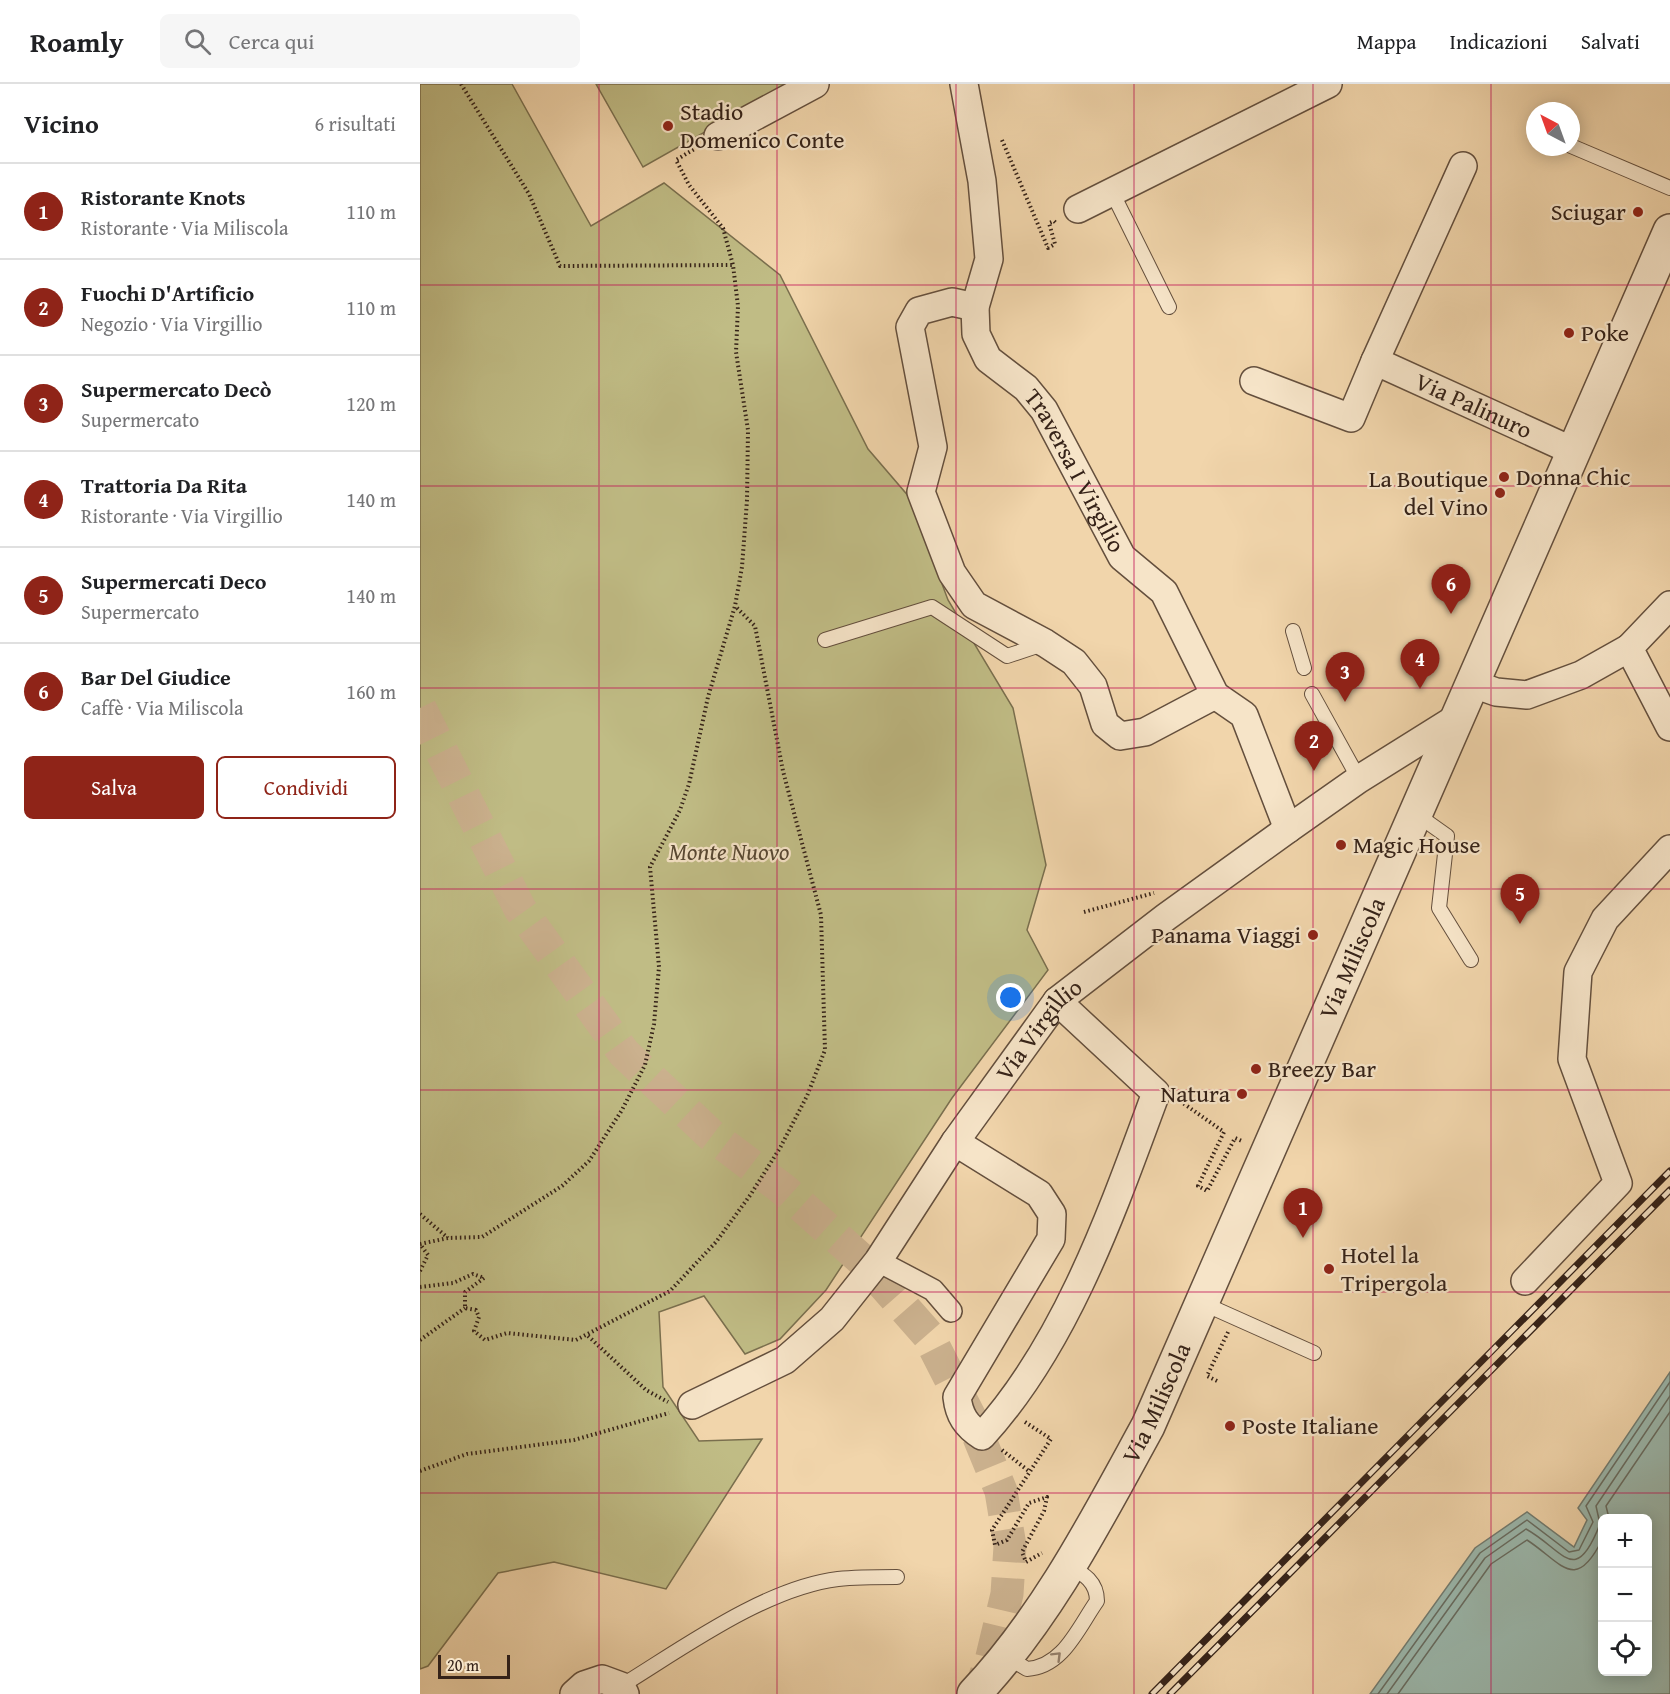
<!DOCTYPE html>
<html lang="it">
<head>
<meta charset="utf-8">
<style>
	body { margin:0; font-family:"Gentium Book Plus",serif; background:#f6f6f6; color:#202124 }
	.controls { position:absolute; right:18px; bottom:18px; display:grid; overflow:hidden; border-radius:9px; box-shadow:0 3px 15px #0003 }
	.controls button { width:54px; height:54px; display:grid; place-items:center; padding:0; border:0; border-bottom:2px solid #e0e0e0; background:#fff; color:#202124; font:30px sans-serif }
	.compass { position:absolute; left:1106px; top:18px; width:54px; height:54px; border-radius:50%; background:#fff; box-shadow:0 3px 15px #0003; rotate:319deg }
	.scale { position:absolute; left:18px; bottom:15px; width:72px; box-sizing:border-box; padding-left:6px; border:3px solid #352218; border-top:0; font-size:16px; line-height:21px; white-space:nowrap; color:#352218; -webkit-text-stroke:4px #f6e4c8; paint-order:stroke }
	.you { position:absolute; left:591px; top:914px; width:21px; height:21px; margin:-15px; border:4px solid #fff; border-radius:50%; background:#1a73e8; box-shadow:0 0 0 9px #1a73e833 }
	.badge { display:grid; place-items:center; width:39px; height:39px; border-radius:50%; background:#8f2418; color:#fff; font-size:20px; font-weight:700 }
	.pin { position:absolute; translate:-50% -50px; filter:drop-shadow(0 2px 3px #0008) }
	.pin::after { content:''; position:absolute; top:32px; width:21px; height:18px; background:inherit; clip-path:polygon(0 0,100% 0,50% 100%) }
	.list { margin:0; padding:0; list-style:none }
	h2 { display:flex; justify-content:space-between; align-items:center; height:78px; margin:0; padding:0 24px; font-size:26px }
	h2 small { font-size:20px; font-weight:400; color:#757577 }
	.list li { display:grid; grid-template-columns:39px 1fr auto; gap:18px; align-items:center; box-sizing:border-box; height:96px; padding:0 24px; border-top:2px solid #e0e0e0 }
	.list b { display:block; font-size:22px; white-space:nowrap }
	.list p { margin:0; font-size:20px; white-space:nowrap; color:#757577 }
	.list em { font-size:20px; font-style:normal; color:#757577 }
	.actions { display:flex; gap:12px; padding:18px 24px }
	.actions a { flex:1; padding:14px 0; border:2px solid #8f2418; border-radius:9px; text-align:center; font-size:21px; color:#8f2418 }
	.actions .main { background:#8f2418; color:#fff }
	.icon { flex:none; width:33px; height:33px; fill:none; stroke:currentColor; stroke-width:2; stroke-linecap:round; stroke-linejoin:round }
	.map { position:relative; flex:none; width:1250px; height:1610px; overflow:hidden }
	header { display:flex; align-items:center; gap:36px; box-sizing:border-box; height:84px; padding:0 30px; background:#fff; border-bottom:2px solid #e0e0e0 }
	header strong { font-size:28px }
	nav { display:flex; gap:33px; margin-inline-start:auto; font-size:21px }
	.search { width:420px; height:54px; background:#f6f6f6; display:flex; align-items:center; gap:15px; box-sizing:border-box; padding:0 21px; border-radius:9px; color:#757577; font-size:22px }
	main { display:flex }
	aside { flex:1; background:#fff }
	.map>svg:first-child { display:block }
	.green { fill:#c0bc85; stroke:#7a6f4e; stroke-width:1.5 }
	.water { fill:#9bb8ad; stroke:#727c71; stroke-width:1.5; fill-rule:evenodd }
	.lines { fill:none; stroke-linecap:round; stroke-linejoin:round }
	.shore { stroke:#686d62; stroke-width:1.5 }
	.secondary-tunnel { stroke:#cbb18e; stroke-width:33; stroke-dasharray:33 16; stroke-linecap:butt }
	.service-casing { stroke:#644f3d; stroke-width:16 }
	.pedestrian-casing { stroke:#644f3d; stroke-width:24 }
	.minor-casing { stroke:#644f3d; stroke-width:30 }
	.tertiary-casing { stroke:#644f3d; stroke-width:36 }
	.path { stroke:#352218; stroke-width:4; stroke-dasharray:1.5 3; stroke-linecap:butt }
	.service { stroke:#f6e4c8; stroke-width:14 }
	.pedestrian { stroke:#f6e4c8; stroke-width:21 }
	.minor { stroke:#f6e4c8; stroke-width:27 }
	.tertiary { stroke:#f6e4c8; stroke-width:33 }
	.rail-casing { stroke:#352218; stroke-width:7 }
	.rail { stroke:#f6e4c8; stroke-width:4.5; stroke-dasharray:14; stroke-linecap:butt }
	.oneway { stroke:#968370 }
	.grid { fill:none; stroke:#c2185b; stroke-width:1.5; stroke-opacity:0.55 }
	.poi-dot { fill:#8f2418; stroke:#f6e4c8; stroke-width:2 }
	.labels { text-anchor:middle; stroke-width:4.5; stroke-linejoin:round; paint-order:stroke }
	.poi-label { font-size:24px; fill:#352218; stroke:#f6e4c8; text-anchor:start }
	.street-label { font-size:24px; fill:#352218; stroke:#f6e4c8 }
	.park-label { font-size:24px; font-style:italic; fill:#584833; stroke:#f6e4c8 }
</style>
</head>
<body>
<header>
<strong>Roamly</strong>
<div class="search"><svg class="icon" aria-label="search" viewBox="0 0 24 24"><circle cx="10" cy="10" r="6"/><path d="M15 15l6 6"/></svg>Cerca qui</div>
<nav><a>Mappa</a><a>Indicazioni</a><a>Salvati</a></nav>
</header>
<main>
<aside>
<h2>Vicino<small>6 risultati</small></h2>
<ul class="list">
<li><span class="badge">1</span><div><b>Ristorante Knots</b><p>Ristorante · Via Miliscola</p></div><em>110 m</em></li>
<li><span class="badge">2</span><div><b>Fuochi D'Artificio</b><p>Negozio · Via Virgillio</p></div><em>110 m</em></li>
<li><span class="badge">3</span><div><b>Supermercato Decò</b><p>Supermercato</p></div><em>120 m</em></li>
<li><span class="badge">4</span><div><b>Trattoria Da Rita</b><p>Ristorante · Via Virgillio</p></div><em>140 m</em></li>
<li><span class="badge">5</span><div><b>Supermercati Deco</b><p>Supermercato</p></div><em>140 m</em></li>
<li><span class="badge">6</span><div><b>Bar Del Giudice</b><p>Caffè · Via Miliscola</p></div><em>160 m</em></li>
</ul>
<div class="actions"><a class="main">Salva</a><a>Condividi</a></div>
</aside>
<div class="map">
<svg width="1250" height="1610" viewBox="0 0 1250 1610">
	<rect width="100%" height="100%" fill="#f1d5ab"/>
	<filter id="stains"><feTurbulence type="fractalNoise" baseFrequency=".00333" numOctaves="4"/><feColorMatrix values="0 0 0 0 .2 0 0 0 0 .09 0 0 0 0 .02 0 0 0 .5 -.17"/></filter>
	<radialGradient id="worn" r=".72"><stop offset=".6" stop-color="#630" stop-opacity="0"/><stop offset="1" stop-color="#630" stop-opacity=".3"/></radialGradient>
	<path class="green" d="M0 0H92L171 142 244 99 360 191 448 365 490 414 528 516 593 624 626 781 607 846 628 886 532 1014 406 1206 360 1255 325 1270 284 1212 239 1228 243 1303 279 1357 342 1355 246 1505 134 1478 78 1489 8 1582 0 1585Z
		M176 0H370L223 83Z"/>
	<path class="water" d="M1250 1288V1610H950L1055 1464 1107 1428 1154 1463 1167 1436 1158 1424ZM1182 1434H1228V1588H1182Z"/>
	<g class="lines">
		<path class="shore" d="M1189 1434 1186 1422 1250 1328
			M958 1610 1060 1469 1107 1436 1149 1468 1159 1466 1173 1438 1166 1422 1250 1298
			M967 1610 1065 1474 1106 1445C1144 1466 1155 1504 1180 1440L1176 1422 1250 1312
			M978 1610 1071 1480 1107 1456C1141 1478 1155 1510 1182 1456"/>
		<path class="secondary-tunnel" d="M0 624 100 825 204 969 291 1051 364 1106 442 1176 508 1251 553 1339 581 1407 590 1462 587 1510 571 1577 561 1603"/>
		<g class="service-casing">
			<path id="service" d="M1151 62 1250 104
				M692 108 749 223
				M873 547 884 584
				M405 556 512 523 587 572 623 560
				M892 610 939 695
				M996 730 1027 752 1019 824 1051 876
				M782 1219 894 1269
				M587 1573 607 1585C643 1583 658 1544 677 1517 677 1498 664 1490 649 1482
				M201 1602C263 1564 345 1504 418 1495 437 1493 458 1493 477 1493"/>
		</g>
		<g class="pedestrian-casing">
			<path id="pedestrian" d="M458 1177 513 1206 531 1227"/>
		</g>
		<g class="minor-casing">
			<g id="minor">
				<path id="s1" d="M544 0 562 97 569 175 555 223 556 250 568 275 606 304 624 326 702 473 744 508 795 611 824 631 868 745"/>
				<path d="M298 52 395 0"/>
				<path d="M658 125 908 0"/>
				<path d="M555 223 532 218 499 227 490 243 513 363 501 408 532 489 554 521 625 559 654 578 673 602 685 640 700 652 725 648 795 611"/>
				<path d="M955 277 1043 82"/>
				<path id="s2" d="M834 297 931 334 955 277 1153 367"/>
				<path d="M1250 521 1209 564 1250 643"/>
				<path d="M1051 599 1076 608 1107 611 1161 591 1209 564"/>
				<path d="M535 1058 619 1110 632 1130 631 1155 537 1313C539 1331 546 1342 562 1352 647 1259 693 1125 736 1009L637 917"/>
				<path d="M1105 1197 1198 1099 1152 975 1158 888 1185 835 1250 765"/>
				<path id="s3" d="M272 1321 365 1276 412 1235 458 1177 535 1058 637 917 746 833 868 745 939 695 1035 635"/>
				<path d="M154 1610 164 1601 182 1595 201 1602 205 1610"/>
			</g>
		</g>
		<g class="tertiary-casing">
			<g id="tertiary">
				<path id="s4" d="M554 1610C627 1533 677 1435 728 1342L1250 147"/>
			</g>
		</g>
		<path class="path" d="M41 0 109 110 140 182 313 181
			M582 56 628 164 635 160 629 139 634 137 636 139
			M664 828 734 809
			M760 1017 804 1048 778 1102 787 1107 815 1054 822 1057
			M0 1130 28 1154
			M0 1187 8 1171 0 1160 28 1154 62 1153 142 1102 169 1077 202 1026 225 981 234 940 239 883 230 783 260 726 269 700 288 613 315 522 322 483 327 416 328 346 316 268 318 222 313 181 303 144 269 101 256 76 276 64
			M64 1194 45 1208V1224L56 1226 59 1233 54 1247 65 1256 87 1249 156 1256 250 1207 296 1158 331 1110 360 1064 387 1012 405 966 401 831 363 687 335 542 315 522
			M0 1203 33 1199 53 1190 64 1194
			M168 1252 226 1306 248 1318
			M0 1256 45 1224
			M797 1297 787 1292 808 1248
			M605 1338 631 1355 572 1446 575 1461 587 1456 609 1419 627 1413 624 1427 602 1468 606 1478 622 1469
			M582 1366 610 1388
			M0 1387 47 1370 154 1356 249 1329"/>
		<use href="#service" class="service"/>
		<use href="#pedestrian" class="pedestrian"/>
		<use href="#minor" class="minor"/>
		<use href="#tertiary" class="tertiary"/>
		<g class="rail-casing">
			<path id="rail" d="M732 1610 1250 1087
				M750 1610 1250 1106"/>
		</g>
		<use href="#rail" class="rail"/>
	</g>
	<defs><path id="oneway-chevron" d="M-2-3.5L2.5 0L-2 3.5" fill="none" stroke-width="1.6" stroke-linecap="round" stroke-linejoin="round" transform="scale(1.5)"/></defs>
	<use class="oneway" href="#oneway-chevron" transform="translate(637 1572) rotate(-45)"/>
	<path class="grid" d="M179 0V1610M357 0V1610M536 0V1610M714 0V1610M893 0V1610M1071 0V1610M0 201H1250M0 402H1250M0 604H1250M0 805H1250M0 1006H1250M0 1208H1250M0 1409H1250"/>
	<g class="poi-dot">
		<circle cx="248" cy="42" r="6"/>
		<circle cx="1218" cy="128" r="6"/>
		<circle cx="1149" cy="249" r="6"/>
		<circle cx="1084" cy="393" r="6"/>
		<circle cx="1080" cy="409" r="6"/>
		<circle cx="921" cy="761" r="6"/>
		<circle cx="893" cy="851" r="6"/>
		<circle cx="836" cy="985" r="6"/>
		<circle cx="822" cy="1010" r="6"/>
		<circle cx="909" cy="1185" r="6"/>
		<circle cx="810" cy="1342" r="6"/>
	</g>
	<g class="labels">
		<g class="poi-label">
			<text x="260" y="36">Stadio<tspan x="260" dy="28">Domenico Conte</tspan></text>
			<text x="1206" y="136" text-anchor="end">Sciugar</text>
			<text x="1161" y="257">Poke</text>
			<text x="1096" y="401">Donna Chic</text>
			<text x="1068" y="403" text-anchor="end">La Boutique<tspan x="1068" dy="28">del Vino</tspan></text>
			<text x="933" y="769">Magic House</text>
			<text x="881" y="859" text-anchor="end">Panama Viaggi</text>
			<text x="848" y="993">Breezy Bar</text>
			<text x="810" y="1018" text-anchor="end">Natura</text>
			<text x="921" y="1179">Hotel la<tspan x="921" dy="28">Tripergola</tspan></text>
			<text x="822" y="1350">Poste Italiane</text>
		</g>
		<g class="street-label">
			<text dy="8" stroke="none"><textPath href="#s2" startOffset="274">Via Palinuro</textPath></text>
			<text dy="8" stroke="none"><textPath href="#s1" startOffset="426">Traversa I Virgilio</textPath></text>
			<text dy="8" stroke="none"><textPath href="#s4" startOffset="831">Via Miliscola</textPath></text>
			<text dy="8" stroke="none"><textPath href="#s3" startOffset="522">Via Virgillio</textPath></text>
			<text dy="8" stroke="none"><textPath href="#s4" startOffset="345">Via Miliscola</textPath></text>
		</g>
		<g class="park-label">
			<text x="309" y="776">Monte Nuovo</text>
		</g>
	</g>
	<rect width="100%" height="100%" filter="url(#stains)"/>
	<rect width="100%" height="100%" fill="url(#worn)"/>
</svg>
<div class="controls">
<button>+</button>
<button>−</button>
<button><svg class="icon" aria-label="locate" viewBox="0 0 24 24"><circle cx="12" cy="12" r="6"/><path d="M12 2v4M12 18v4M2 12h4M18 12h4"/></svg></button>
</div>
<svg class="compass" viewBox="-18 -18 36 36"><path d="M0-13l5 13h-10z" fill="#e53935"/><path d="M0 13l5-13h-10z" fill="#757577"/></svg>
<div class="scale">20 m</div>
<div class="you"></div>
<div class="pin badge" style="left:883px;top:1154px">1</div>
<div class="pin badge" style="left:894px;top:687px">2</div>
<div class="pin badge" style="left:925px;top:618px">3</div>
<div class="pin badge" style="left:1000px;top:605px">4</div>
<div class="pin badge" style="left:1100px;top:840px">5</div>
<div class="pin badge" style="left:1031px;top:530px">6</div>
</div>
</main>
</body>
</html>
